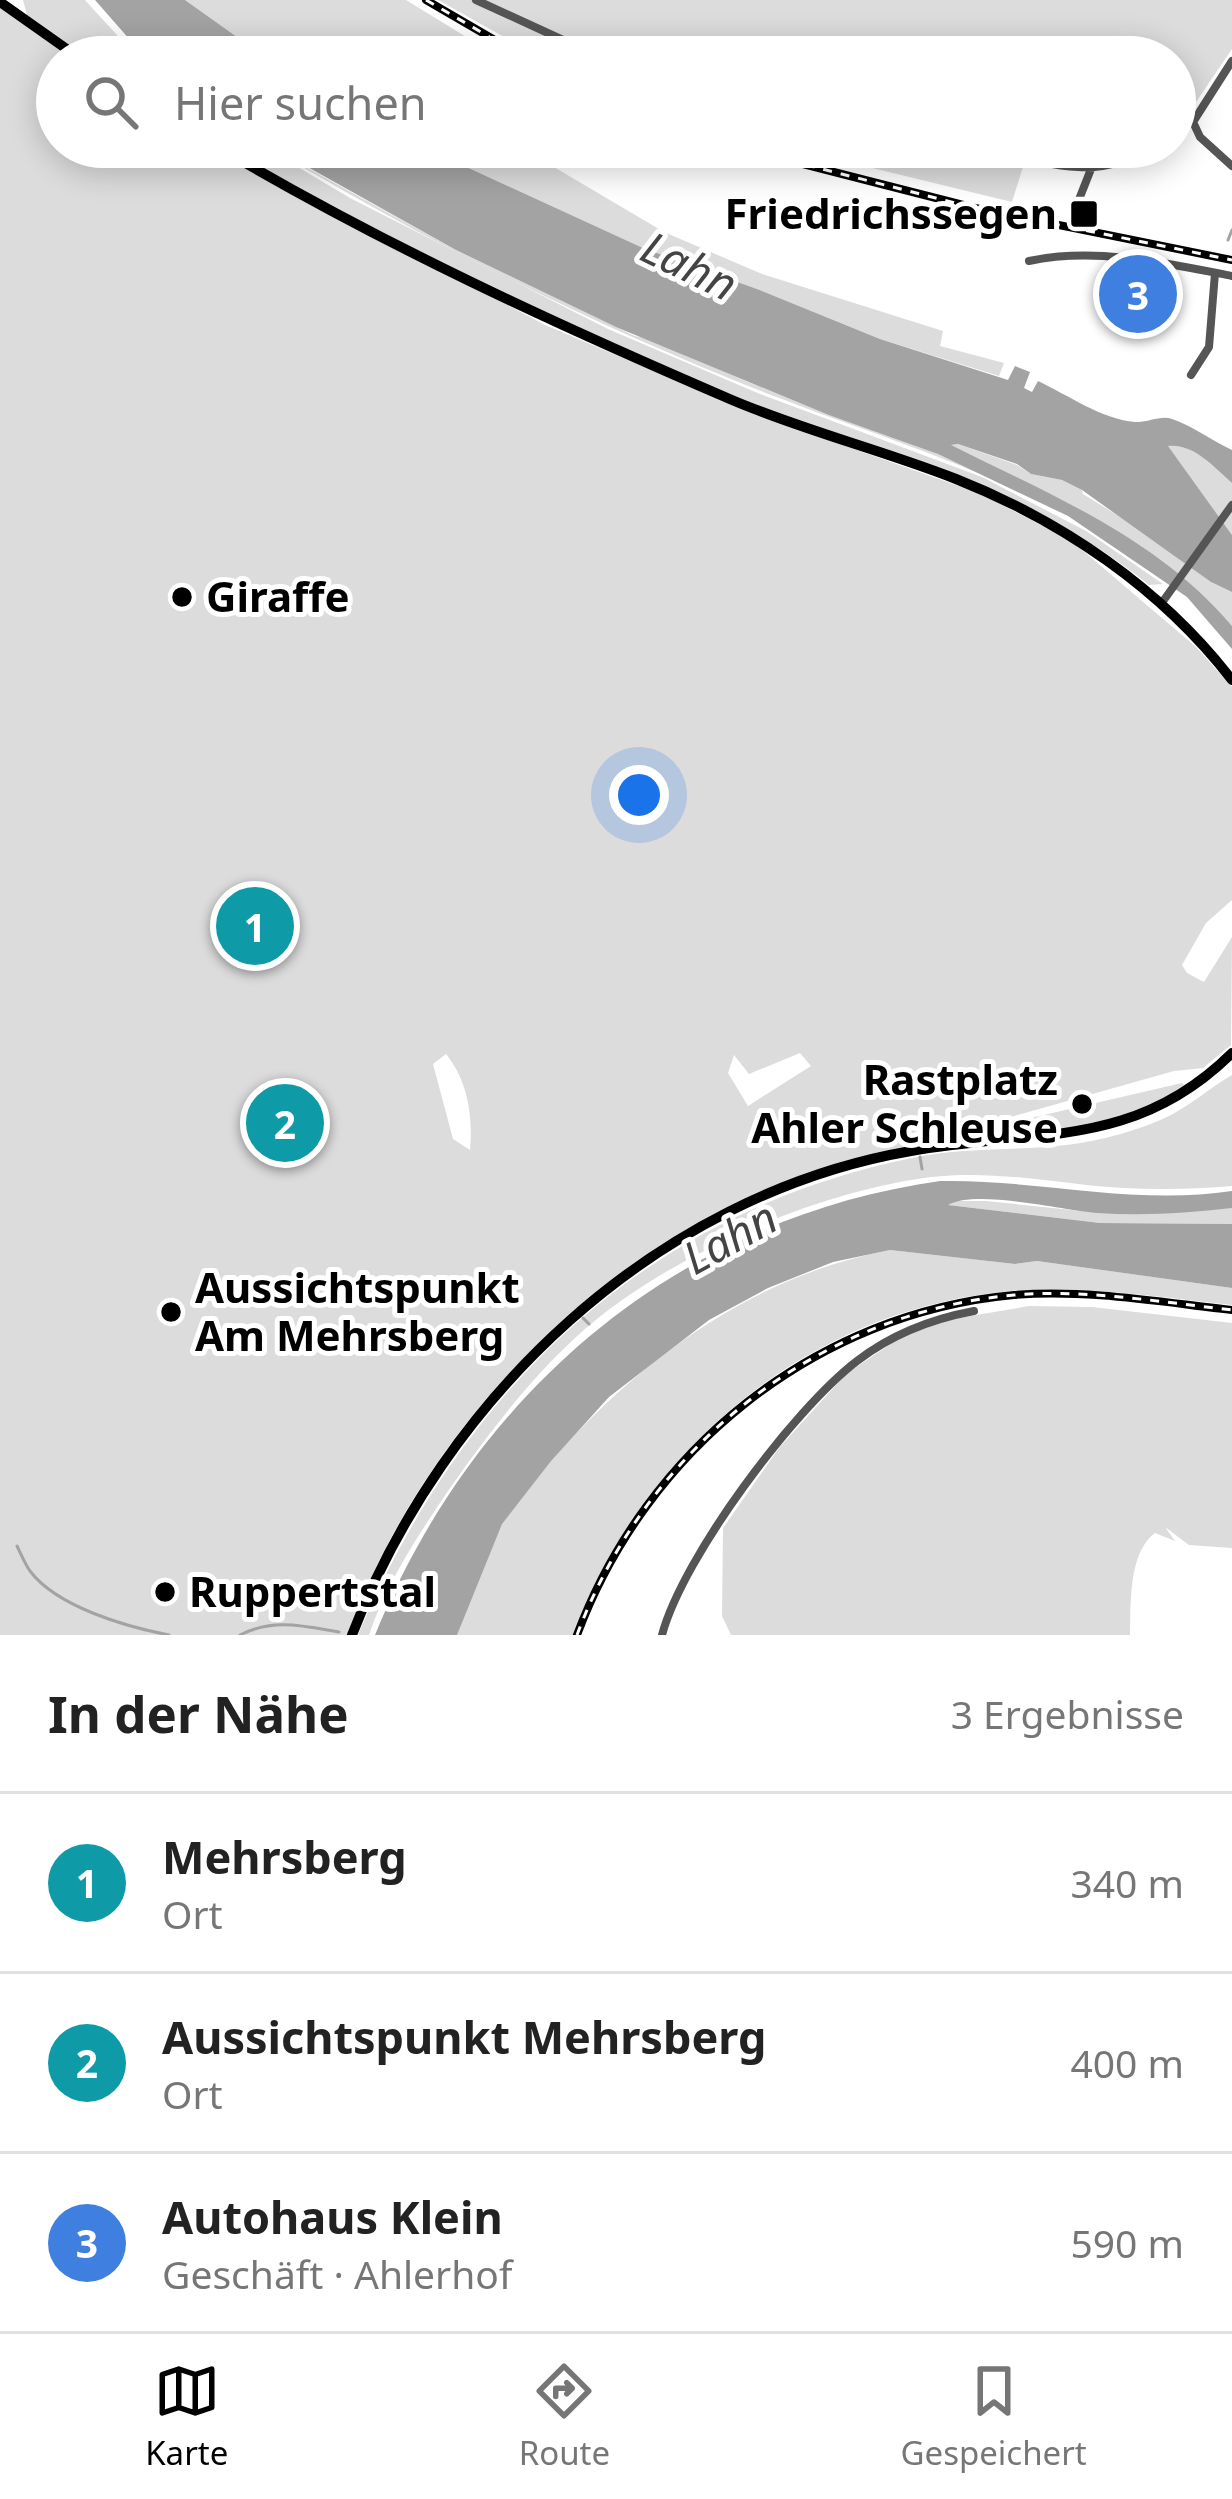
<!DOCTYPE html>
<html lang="de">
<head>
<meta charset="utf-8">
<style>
	body { margin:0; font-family:"Noto Sans",sans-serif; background:#f6f6f6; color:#222 }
	.you { position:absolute; left:639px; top:795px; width:42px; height:42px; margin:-30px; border:9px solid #fff; border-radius:50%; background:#1a73e8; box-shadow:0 0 0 18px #1a73e833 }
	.badge { display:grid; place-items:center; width:78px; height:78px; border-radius:50%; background:#000; color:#fff; font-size:39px; font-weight:700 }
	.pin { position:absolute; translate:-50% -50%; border:6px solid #fff; box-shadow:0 3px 12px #0006 }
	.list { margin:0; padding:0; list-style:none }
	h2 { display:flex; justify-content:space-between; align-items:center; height:156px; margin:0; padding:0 48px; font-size:51px }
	h2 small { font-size:39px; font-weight:400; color:#767676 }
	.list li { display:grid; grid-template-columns:78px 1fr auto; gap:36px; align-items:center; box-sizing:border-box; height:180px; padding:0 48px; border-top:3px solid #e0e0e0 }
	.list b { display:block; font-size:45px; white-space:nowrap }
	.list p { margin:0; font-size:39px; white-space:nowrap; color:#767676 }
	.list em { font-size:39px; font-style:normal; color:#767676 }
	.icon { flex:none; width:66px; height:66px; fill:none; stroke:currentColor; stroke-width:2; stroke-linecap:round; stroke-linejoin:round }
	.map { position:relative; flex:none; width:1232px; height:1635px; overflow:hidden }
	.search { position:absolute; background:#fff; box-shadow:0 6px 30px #0003; left:36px; right:36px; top:36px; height:132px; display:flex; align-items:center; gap:30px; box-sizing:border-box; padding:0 42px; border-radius:66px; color:#767676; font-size:45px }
	.sheet { height:696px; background:#fff }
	nav { display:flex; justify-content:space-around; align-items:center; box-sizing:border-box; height:168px; border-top:3px solid #e0e0e0; background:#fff; font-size:33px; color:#767676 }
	nav a { display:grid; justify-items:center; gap:6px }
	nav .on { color:#000 }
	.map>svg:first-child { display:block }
	.green { fill:#dcdcdc; fill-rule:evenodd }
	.water { fill:#a3a3a3 }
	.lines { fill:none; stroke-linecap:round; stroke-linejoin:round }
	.stream { stroke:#a3a3a3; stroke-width:3 }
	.minor { stroke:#555; stroke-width:8 }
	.major { stroke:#000; stroke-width:10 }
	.rail-casing { stroke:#000; stroke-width:8 }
	.rail { stroke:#fff; stroke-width:3; stroke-dasharray:9; stroke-linecap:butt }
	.poi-dot { fill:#000; stroke:#fff; stroke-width:4.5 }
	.labels { text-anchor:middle; stroke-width:10; stroke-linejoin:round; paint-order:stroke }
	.poi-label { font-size:42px; font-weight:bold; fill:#000; stroke:#fff; text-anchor:start }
	.water-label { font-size:45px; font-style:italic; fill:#444; stroke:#fff }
</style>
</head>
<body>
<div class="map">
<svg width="1232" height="1635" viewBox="0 0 1232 1635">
	<rect width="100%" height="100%" fill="#fff"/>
	<path class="green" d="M23 0H85L137 57H84L27 15Z
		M185 0H406L499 57H265Z
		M438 0H1232V49L1194 105 1175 119V57H540Z
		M0 7 71 57H57V147H211L545 325 758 415 984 495 1074 543 1196 647 1232 687V900L1206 923 1182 965 1187 973 1204 982 1232 937 1231 1045 1203 1068 1174 1071 1011 1117C989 1115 965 1124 949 1140 675 1179 443 1377 347 1635H0ZM800 1053 811 1066 748 1106 728 1073 734 1055 749 1074ZM446 1054C468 1081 473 1117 470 1150L453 1139 433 1064Z
		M225 147H264L350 198 608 329 760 394 982 477 1086 531 1163 584 1149 585C1031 488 877 455 738 399 561 327 392 240 225 147Z
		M269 147 456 250 635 336 654 340 748 382 938 454 983 475C910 444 835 420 761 391 591 324 425 241 269 147Z
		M423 147H520L664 232 762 274 943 331 940 346 1004 363 999 376 880 339 757 289 643 248Z
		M786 147H1140C1109 174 1064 160 1027 154L1012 202Z
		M958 444 1017 465 1031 474 1062 480 1082 490 1083 494 1146 533 1211 582 1232 592V626C1158 538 1051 495 950 445Z
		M1167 445C1193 444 1214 466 1232 483V535Z
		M1232 1075V1186C1185 1190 1133 1190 1086 1185 1034 1179 983 1171 931 1177 821 1191 684 1249 597 1319 539 1366 491 1430 448 1491 417 1537 387 1582 369 1635H358C462 1389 647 1212 912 1158 963 1147 1015 1151 1066 1145 1100 1141 1141 1130 1171 1115 1192 1104 1211 1087 1232 1075Z
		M1182 1083 1184 1085C1132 1122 1044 1143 980 1134L1035 1117Z
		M954 1201H986L1101 1213 1232 1208V1224L1100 1223 948 1205Z
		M890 1250 1015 1264 1037 1261 1232 1288V1305C1159 1297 1085 1285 1012 1291 810 1308 643 1449 573 1635H457C470 1599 483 1558 502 1524 518 1496 543 1468 565 1445 654 1349 760 1275 890 1250Z
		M1029 1306 1092 1307 1232 1323V1548L1189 1545 1165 1527 1175 1541 1155 1533C1128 1553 1131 1604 1130 1635H731L722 1616 723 1528 779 1448 846 1374 904 1335 953 1319Z"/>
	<path class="water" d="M95 0H185L265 57H145Z
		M272 147H423L643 248 757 289 880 339 1008 380 1015 366 1030 372 1024 388 1032 392 1038 381C1068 395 1101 419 1135 422 1148 423 1160 415 1172 419 1193 426 1212 441 1232 450V483C1214 467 1193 443 1168 446L1232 535V592L1211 582 1082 490 1062 480 1031 474 1017 464 958 444 951 445C1051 495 1158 538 1232 626V649L1187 597 1068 516 938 454 829 415 616 327 456 250Z
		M940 1181C1036 1179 1134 1206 1232 1191V1208C1188 1213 1142 1216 1098 1213 1062 1210 976 1189 948 1205L1100 1223 1232 1224V1288L1037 1261 1015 1264 890 1250 833 1262 768 1288 709 1320 609 1397 551 1461 502 1524 457 1635H375C474 1392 678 1218 940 1181Z"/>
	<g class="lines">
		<path class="stream" d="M1228 240 1232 230
			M920 1157 922 1169
			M583 1318 589 1324
			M17 1546C21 1554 25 1564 30 1571 57 1607 127 1627 169 1635
			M240 1635C273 1618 304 1626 339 1632"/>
		<path class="minor" d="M476 0 600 57
			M1193 122 1232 61
			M1193 122 1200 137 1232 166
			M1175 125 1193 122
			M985 147C1033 159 1102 186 1143 147
			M1078 202 1091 169
			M1029 261C1095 247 1166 263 1232 276
			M1191 375 1209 347 1215 273
			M1161 604 1232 505
			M662 1635C683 1557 793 1410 857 1361 892 1334 931 1319 974 1311"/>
		<path class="major" d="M0 2 78 57
			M218 147C384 245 555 324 732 400 805 431 882 450 956 479 1062 521 1161 588 1232 680
			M352 1635C443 1398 655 1195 911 1151 1035 1129 1134 1150 1232 1053"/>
		<g class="rail-casing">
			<path id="rail" d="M426 0 524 57
				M736 147 975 208 1232 260
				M577 1635C646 1450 815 1313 1014 1295 1086 1289 1160 1302 1232 1310"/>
		</g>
		<use href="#rail" class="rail"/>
	</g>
	<g class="poi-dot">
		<rect x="1069" y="199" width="30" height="30" rx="6"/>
		<circle cx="182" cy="597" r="12"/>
		<circle cx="1082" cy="1104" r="12"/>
		<circle cx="171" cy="1312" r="12"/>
		<circle cx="165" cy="1592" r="12"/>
	</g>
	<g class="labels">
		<g class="poi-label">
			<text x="1057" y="229" text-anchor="end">Friedrichssegen</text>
			<text x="206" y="612">Giraffe</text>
			<text x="1058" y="1095" text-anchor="end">Rastplatz<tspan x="1058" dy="48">Ahler Schleuse</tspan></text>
			<text x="195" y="1303">Aussichtspunkt<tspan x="195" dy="48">Am Mehrsberg</tspan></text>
			<text x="189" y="1607">Ruppertstal</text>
		</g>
		<g class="water-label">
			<text transform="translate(689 266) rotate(26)" y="16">Lahn</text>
			<text transform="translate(730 1238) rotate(-29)" y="16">Lahn</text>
		</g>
	</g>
</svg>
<div class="you"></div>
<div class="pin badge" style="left:255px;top:926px;background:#0f9aa8">1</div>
<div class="pin badge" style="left:285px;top:1123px;background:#0f9aa8">2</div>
<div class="pin badge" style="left:1138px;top:294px;background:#3f7fe0">3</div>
<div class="search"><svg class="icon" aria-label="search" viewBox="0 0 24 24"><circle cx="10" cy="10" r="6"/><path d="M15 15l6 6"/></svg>Hier suchen</div>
</div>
<section class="sheet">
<h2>In der Nähe<small>3 Ergebnisse</small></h2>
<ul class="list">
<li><span class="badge" style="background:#0f9aa8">1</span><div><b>Mehrsberg</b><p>Ort</p></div><em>340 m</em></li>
<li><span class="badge" style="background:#0f9aa8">2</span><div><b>Aussichtspunkt Mehrsberg</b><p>Ort</p></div><em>400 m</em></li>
<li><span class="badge" style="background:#3f7fe0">3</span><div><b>Autohaus Klein</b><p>Geschäft · Ahlerhof</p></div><em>590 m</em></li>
</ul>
</section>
<nav>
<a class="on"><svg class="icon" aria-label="map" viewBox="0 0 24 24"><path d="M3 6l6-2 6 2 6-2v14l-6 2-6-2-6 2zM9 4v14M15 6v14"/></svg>Karte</a>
<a><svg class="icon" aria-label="directions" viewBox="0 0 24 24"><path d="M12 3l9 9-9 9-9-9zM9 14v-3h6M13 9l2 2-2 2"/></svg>Route</a>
<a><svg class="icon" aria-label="saved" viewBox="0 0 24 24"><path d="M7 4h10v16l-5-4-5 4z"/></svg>Gespeichert</a>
</nav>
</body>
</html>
